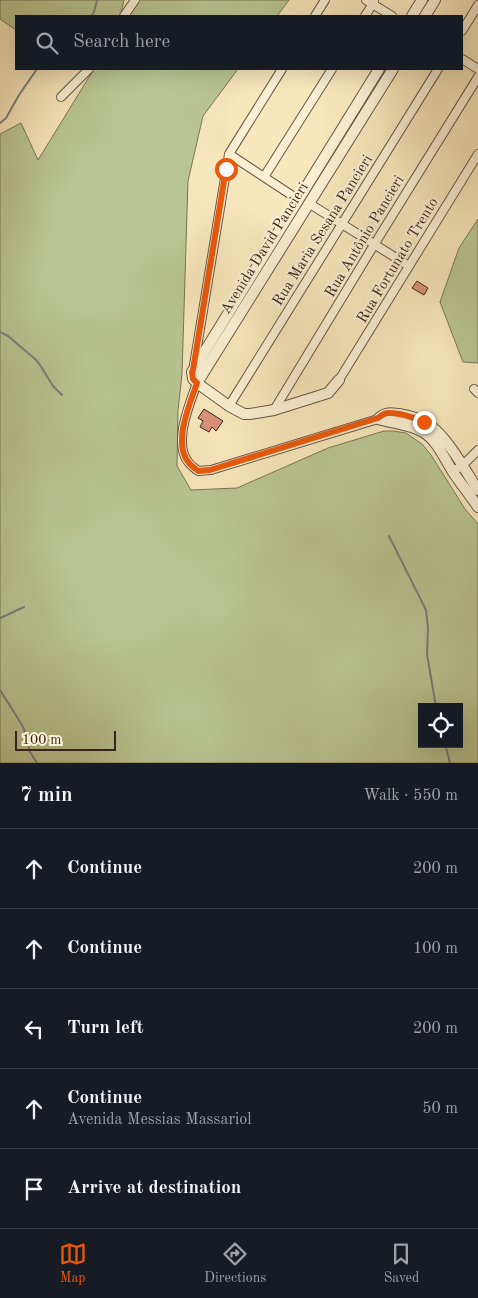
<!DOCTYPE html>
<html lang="en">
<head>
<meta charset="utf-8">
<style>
	body { margin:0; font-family:"Old Standard TT",serif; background:#242831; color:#f1f3f6 }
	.controls { position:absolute; right:15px; bottom:15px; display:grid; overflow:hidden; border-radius:0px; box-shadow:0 5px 20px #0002 }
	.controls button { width:45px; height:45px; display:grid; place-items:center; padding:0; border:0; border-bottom:1px solid #363941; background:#171b24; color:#f1f3f6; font:25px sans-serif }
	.scale { position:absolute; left:15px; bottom:12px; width:101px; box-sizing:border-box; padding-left:5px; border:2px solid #3a241a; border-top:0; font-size:14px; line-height:18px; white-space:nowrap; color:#3a241a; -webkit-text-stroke:4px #faefd3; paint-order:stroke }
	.stop { position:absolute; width:15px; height:15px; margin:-11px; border:4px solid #ea580c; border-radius:50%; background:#fff }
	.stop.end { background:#ea580c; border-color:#fff; box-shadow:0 1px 5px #0008 }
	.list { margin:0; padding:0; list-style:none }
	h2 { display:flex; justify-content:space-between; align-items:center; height:65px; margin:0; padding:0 20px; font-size:21px }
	h2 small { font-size:16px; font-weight:400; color:#9ea1a6 }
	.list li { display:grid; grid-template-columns:32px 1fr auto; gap:15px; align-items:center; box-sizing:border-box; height:80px; padding:0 20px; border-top:1px solid #363941 }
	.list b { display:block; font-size:19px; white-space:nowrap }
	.list p { margin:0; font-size:16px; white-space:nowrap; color:#9ea1a6 }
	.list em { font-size:16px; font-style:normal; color:#9ea1a6 }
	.icon { flex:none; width:28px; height:28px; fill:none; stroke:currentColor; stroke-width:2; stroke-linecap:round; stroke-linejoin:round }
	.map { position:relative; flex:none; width:478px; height:763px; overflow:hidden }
	.search { position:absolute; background:#171b24; box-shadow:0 5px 20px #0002; left:15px; right:15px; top:15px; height:55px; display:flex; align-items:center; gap:12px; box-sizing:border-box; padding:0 18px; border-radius:0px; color:#9ea1a6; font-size:19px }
	.sheet { height:465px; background:#171b24 }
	nav { display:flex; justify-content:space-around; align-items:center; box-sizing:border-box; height:70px; border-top:1px solid #363941; background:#171b24; font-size:14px; color:#9ea1a6 }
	nav a { display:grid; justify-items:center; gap:2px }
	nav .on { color:#ea580c }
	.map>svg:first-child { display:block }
	.green { fill:#b9c693; stroke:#7a7556; fill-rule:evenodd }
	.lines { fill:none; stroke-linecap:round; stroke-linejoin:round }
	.stream { stroke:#797f7c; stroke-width:2 }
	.building { fill:#d99179; stroke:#3a241a }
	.minor-casing { stroke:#695542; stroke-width:10 }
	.tertiary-casing { stroke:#695542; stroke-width:12 }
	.minor { stroke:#faefd3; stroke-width:8 }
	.tertiary { stroke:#faefd3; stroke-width:10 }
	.route { stroke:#ea580c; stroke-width:6 }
	.labels { text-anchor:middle; stroke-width:4.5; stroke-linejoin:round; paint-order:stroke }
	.street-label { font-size:15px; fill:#3a241a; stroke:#faefd3 }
</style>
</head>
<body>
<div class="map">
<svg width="478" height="763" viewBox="0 0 478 763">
	<rect width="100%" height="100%" fill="#f7e7bc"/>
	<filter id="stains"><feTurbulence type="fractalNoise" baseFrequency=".004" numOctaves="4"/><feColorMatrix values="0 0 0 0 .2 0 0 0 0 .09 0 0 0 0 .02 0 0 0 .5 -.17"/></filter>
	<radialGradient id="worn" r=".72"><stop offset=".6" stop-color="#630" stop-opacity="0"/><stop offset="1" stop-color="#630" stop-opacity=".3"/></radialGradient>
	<path class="green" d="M0 0H124L121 13 118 16H16V30L0 19Z
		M138 0H289L277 16H124Z
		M94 69H238L203 116 188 181 182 374 178 410 177 466 191 490 237 488 328 448 384 431H393L406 433 422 444 431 455 465 509 478 524V763H0V134L21 123 38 160ZM422 707H459V744H422Z
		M478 219V363L463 362 440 302 459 248Z"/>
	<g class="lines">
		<path class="stream" d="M91 16 94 12 97 0
			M0 123 6 118 19 95 37 69
			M0 332 8 336 35 359 40 365 53 386 62 395
			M389 536 426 610 428 628 427 654 436 707
			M0 618 24 607
			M0 690 22 725 26 734 30 752 37 763
			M445 744 450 763"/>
	</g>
	<path class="building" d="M417 281 428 288 424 295 412 288Z
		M204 409 223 421 216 431 212 427 209 432 200 427 203 421 198 418Z"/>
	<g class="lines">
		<g class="minor-casing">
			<path id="minor" d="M366 0 392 16
				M124 16 135 0
				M315 16 325 0
				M365 16 374 2
				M462 31 478 5
				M462 59 478 69
				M61 97 89 69
				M229 154 299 200
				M264 177 332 69
				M310 204 409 266
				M194 365 229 154 282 69
				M339 380 478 154
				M197 383C190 403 172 444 189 463 191 466 195 468 198 471L211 470 378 419
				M474 389 478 393
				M229 406 438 69
				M274 410 374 245 478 77
				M453 471 462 466 478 450"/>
		</g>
		<g class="tertiary-casing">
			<path id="tertiary" d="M412 16 422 0
				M425 16 435 0
				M379 69 192 372 193 379 197 383 393 69
				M197 383 229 406 244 414H250L274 410 328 393 339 380
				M378 419C392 423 410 424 423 432 437 440 444 458 453 472 461 484 470 495 478 507
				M378 419C385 412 390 413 399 414 410 416 423 419 432 427 449 440 466 472 478 490"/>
		</g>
		<use href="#minor" class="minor"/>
		<use href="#tertiary" class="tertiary"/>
	</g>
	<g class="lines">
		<path class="route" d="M226 169 193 370 192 372 193 379 197 383C190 403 172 444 189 463 191 466 195 468 198 471L210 470 378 418C381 416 384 413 388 413 398 412 415 418 424 422"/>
	</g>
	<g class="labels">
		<g class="street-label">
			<text transform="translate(322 230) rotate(-58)" y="5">Rua Maria Sesana Pancieri</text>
			<text transform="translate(364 236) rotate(-59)" y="5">Rua Antônio Pancieri</text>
			<text transform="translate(264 248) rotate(-58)" y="5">Avenida David Pancieri</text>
			<text transform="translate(397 260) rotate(-59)" y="5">Rua Fortunato Trento</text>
		</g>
	</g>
	<rect width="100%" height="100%" filter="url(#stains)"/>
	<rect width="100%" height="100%" fill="url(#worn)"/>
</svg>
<div class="controls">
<button><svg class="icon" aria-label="locate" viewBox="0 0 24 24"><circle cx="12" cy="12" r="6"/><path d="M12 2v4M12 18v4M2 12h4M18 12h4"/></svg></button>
</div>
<div class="scale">100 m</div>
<div class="stop" style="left:226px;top:169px"></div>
<div class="stop end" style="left:424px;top:422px"></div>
<div class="search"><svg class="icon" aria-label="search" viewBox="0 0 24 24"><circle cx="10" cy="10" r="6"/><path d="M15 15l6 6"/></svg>Search here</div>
</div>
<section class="sheet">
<h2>7 min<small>Walk · 550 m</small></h2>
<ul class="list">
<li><svg class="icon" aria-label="ahead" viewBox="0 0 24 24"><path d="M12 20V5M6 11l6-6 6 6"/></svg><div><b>Continue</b></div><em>200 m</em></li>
<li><svg class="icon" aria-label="ahead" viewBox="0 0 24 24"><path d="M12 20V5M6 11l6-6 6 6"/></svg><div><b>Continue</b></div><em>100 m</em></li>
<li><svg class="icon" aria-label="left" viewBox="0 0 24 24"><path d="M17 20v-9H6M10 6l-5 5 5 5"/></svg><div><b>Turn left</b></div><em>200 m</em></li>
<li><svg class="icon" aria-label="ahead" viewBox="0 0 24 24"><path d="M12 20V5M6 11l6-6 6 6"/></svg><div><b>Continue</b><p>Avenida Messias Massariol</p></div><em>50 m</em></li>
<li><svg class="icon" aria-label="arrive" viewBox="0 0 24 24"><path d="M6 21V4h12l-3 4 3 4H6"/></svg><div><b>Arrive at destination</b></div></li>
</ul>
</section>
<nav>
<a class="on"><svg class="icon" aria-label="map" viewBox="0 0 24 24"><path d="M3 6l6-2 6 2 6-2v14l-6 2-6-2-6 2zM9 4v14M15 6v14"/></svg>Map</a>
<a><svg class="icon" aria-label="directions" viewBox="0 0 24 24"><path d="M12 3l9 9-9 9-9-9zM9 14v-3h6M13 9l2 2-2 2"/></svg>Directions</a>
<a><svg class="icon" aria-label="saved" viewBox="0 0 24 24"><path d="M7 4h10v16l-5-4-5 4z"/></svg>Saved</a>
</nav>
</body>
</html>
